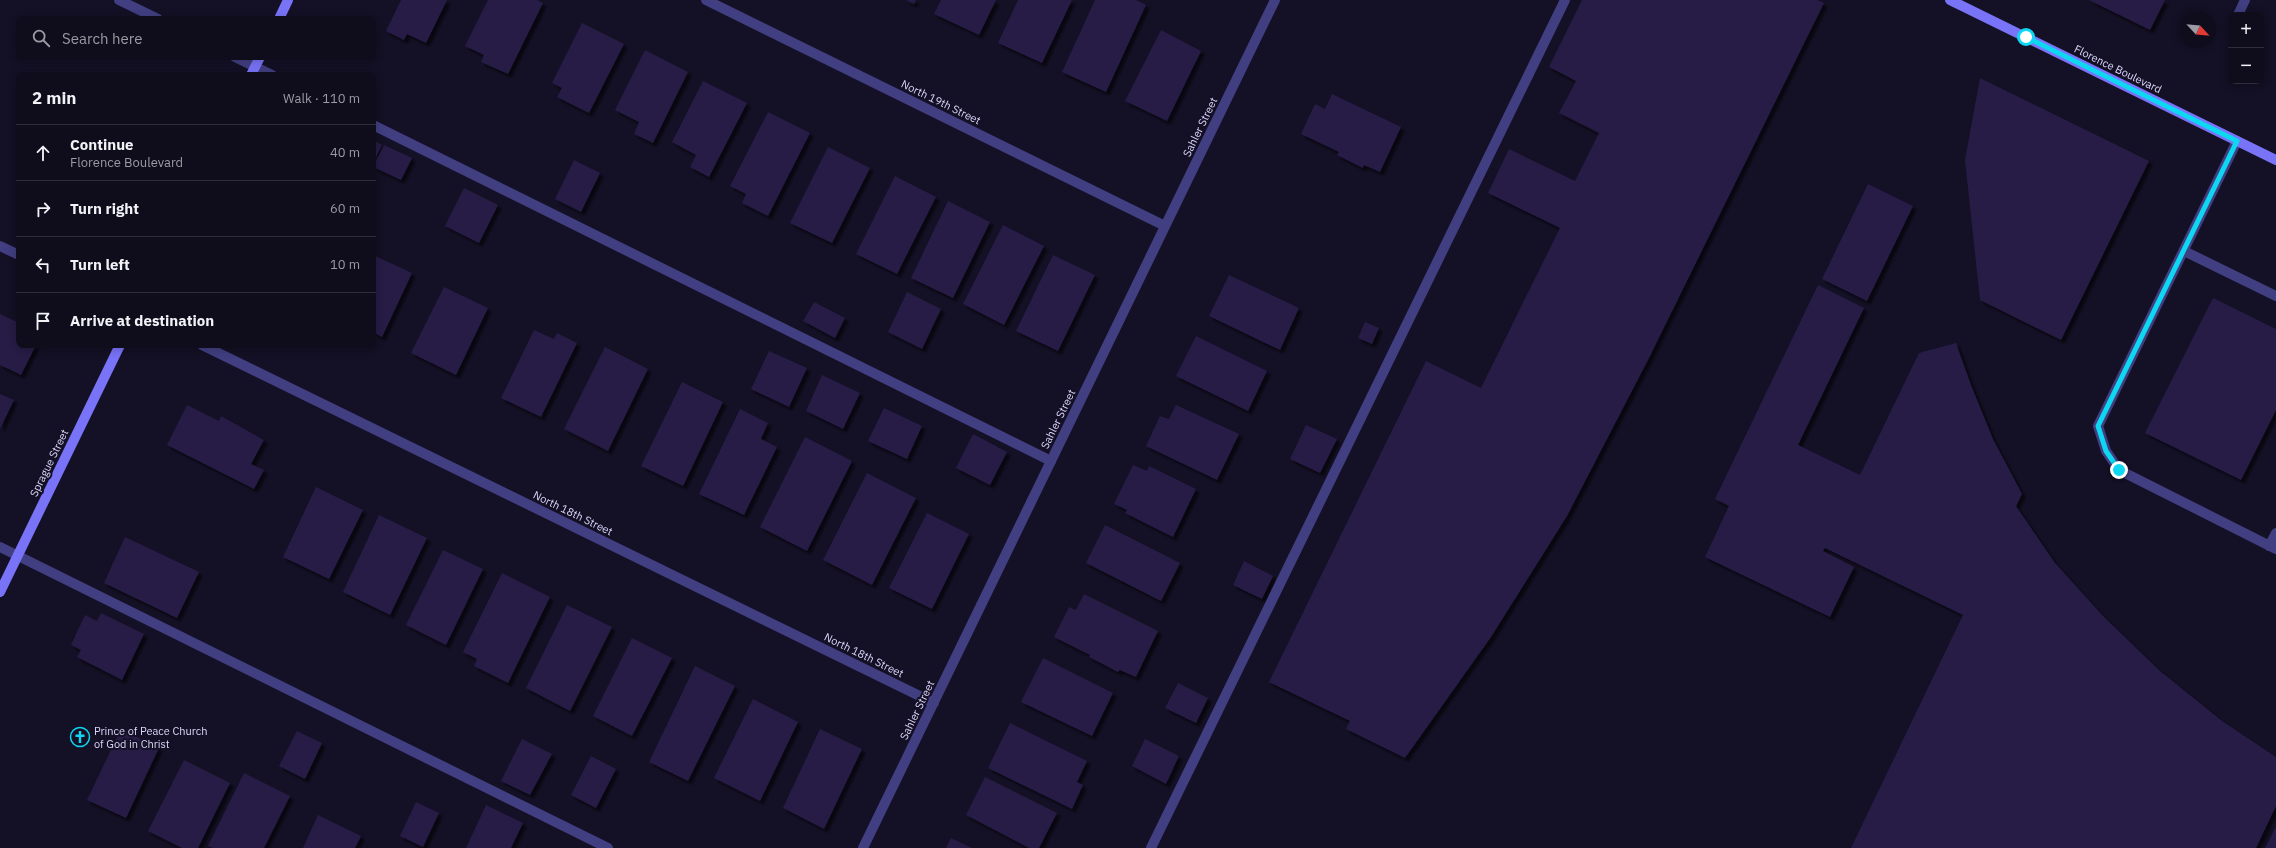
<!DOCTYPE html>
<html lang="en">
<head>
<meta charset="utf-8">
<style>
	body { margin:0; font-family:"IBM Plex Sans",sans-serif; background:#181525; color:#f1f3f6 }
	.controls { position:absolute; right:12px; top:12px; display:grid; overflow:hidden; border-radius:8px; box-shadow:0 2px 10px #0003 }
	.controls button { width:36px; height:36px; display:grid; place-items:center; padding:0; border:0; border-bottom:1px solid #2f2c3b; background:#0f0c1c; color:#f1f3f6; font:20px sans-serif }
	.compass { position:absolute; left:2180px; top:12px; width:36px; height:36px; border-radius:50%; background:#0f0c1c; box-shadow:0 2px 10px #0003; rotate:116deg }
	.stop { position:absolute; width:12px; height:12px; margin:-9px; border:3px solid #0ed8f1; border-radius:50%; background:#fff }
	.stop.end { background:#0ed8f1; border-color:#fff; box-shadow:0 1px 4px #0008 }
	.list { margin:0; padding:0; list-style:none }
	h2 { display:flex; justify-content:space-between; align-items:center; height:52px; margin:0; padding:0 16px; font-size:17px }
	h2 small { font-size:13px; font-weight:400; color:#9b9ba3 }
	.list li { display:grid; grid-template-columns:26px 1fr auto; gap:12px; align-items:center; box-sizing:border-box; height:56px; padding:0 16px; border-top:1px solid #2f2c3b }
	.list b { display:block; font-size:15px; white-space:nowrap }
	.list p { margin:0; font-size:13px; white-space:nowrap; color:#9b9ba3 }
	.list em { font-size:13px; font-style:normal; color:#9b9ba3 }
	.icon { flex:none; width:22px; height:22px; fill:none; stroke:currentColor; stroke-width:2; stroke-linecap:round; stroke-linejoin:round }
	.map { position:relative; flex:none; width:2276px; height:848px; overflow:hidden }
	.search { position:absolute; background:#0f0c1c; box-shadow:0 2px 10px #0003; left:16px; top:16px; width:360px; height:44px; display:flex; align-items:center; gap:10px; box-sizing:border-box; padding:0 14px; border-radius:8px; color:#9b9ba3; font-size:15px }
	.panel { position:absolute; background:#0f0c1c; box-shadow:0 2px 10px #0003; left:16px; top:72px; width:360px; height:276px; border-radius:8px }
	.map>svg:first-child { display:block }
	.building { fill:#261d45; filter:url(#shadow) }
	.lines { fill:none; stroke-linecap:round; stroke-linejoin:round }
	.lane { stroke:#413e81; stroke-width:10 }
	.street { stroke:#413e81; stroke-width:10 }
	.secondary { stroke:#7873f7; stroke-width:10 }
	.route { stroke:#0ed8f1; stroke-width:5 }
	.labels { text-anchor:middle; stroke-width:4; stroke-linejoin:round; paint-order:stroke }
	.street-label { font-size:11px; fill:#dbd7fd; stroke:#141025 }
	.poi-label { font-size:11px; fill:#dbd7fd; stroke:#141025; text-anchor:start }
</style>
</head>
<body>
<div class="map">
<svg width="2276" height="848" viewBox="0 0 2276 848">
	<defs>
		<filter id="shadow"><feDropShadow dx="3.5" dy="3.5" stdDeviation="1" flood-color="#0009"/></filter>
	</defs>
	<rect width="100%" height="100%" fill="#141025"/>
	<path class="building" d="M401 0H447L426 43 407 34 404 40 386 31Z
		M488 0H537L543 3 508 74 481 62 484 55 465 46Z
		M906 0H916L914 4Z
		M941 0H996L979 35 934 14Z
		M1018 0H1072L1042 63 998 43Z
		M1095 0H1136L1146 5 1106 92 1062 72Z
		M1582 0H1817L1824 3 1648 360 1567 516 1491 637 1405 758 1346 729 1350 721 1269 682 1426 361 1481 388 1560 228 1488 193 1509 149 1575 181 1599 133 1559 113 1576 81 1549 67Z
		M2089 0H2165L2150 30Z
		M582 23 624 44 589 113 557 97 562 88 552 83Z
		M1161 30 1201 51 1167 121 1125 101Z
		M645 50 688 72 653 143 634 134 639 122 615 110Z
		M1980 78 2149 161 2061 340 1980 300 1965 160Z
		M703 81 747 103 709 177 690 167 696 155 672 142Z
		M1332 94 1401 127 1380 172 1364 165 1363 168 1337 155 1339 152 1301 134 1315 104 1325 109Z
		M768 112 810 133 768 216 742 203 746 194 730 186Z
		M373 140 382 145 373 164Z
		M384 145 412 158 401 180 373 167Z
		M828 147 870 168 832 243 790 223Z
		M574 160 600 173 581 212 555 199Z
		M895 176 936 197 897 274 856 254Z
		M1868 184 1913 206 1867 301 1822 279Z
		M464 188 498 205 479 243 445 226Z
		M948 201 990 222 953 298 911 278Z
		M1003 225 1044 246 1004 325 963 304Z
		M373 255 412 273 382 337 373 332Z
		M1053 255 1095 275 1058 351 1016 331Z
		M1229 275 1299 308 1280 350 1209 316Z
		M1818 285 1864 308 1798 445 1860 475 1919 353 1956 343 1971 385 1993 439 2022 494 2016 506 2055 563 2104 617 2160 671 2222 721 2276 757V806L2256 848H1851L1963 615 1825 548 1823 551 1854 567 1830 617 1705 557 1729 506 1715 499Z
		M444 287 488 308 456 375 411 353Z
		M907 292 941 309 922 349 888 332Z
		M2213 298 2276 329V410L2241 480 2145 433Z
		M814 302 845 318 835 338 803 321Z
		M0 314 19 323V345H36L21 375 0 365Z
		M1365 322 1379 328 1372 344 1358 338Z
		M534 330 554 339 557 333 577 343 541 417 501 398Z
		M1196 336 1267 371 1248 411 1176 376Z
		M605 347 648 369 608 451 564 429Z
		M769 351 807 368 789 407 751 389Z
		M822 375 860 393 843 429 806 411Z
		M682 382 723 402 683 486 641 466Z
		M0 394 14 400 0 429Z
		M187 405 219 421 221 416 264 440 251 464 264 470 254 489 167 445Z
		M1176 405 1239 434 1217 480 1146 446 1160 416 1169 419Z
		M884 408 922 426 907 459 868 441Z
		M740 409 768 423 761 439 777 447 744 515 699 494Z
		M1306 425 1337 439 1320 473 1290 459Z
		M973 434 1007 452 990 485 956 468Z
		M805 437 852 461 807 551 760 527Z
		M1133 465 1147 471 1149 466 1196 489 1173 537 1125 513 1127 510 1114 504Z
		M867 473 916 498 872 585 823 560Z
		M316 487 363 510 329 579 283 557Z
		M927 513 969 534 932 609 889 588Z
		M379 515 427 538 390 615 343 592Z
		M1105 525 1180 563 1161 601 1086 563Z
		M125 537 199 572 177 618 104 583Z
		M443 550 483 569 446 645 406 625Z
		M1244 561 1273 576 1262 599 1233 585Z
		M502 573 550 597 508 683 474 666 477 659 463 652Z
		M1084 594 1158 631 1136 677 1120 670 1118 672 1089 657 1090 655 1054 637 1069 607 1076 610Z
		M567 605 612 627 570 711 526 688Z
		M101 613 144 634 122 680 77 657 81 650 71 645 85 615 97 621Z
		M632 638 672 658 632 736 593 716Z
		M1043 658 1113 693 1092 736 1021 702Z
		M695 666 735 686 688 781 649 762Z
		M1178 683 1208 698 1196 723 1165 708Z
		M753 699 798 722 760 801 714 778Z
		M1010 723 1087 761 1077 782 1083 785 1072 809 988 768Z
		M121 729 159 748 126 818 87 800Z
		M820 729 862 749 824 829 783 808Z
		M297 731 322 743 305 779 279 766Z
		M522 739 552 754 530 795 501 781Z
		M1145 739 1179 756 1166 784 1132 766Z
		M591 756 616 769 596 808 571 795Z
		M184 760 230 783 198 848H182L148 831Z
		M244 773 290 796 264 848H213L208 846Z
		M985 777 1057 813 1039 848H1029L966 815Z
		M416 802 439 813 423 847 400 836Z
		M486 805 523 823 511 848H466Z
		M318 815 361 836 355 848H303Z
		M2276 827V848H2265Z
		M951 838 972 848H946Z"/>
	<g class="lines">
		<path class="lane" d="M119 0 158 19
			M2238 15 2245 0
			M235 57 272 75
			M373 125 1051 461
			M2237 141 2098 426 2106 451 2119 470 2276 549
			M2184 251 2276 296
			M2269 546 2276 533
			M0 547 608 848
			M1151 848 1565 0"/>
		<path class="street" d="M706 0 1165 226
			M0 246 19 255
			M202 345 934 703
			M863 848 1275 0"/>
		<path class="secondary" d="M1950 0 2276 160
			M279 19 288 0
			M251 75 260 57
			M0 592 120 345"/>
	</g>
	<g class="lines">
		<path class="route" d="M2026 37 2237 141 2098 426 2106 451 2119 470"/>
	</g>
	<defs>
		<g id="church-ring" transform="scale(1)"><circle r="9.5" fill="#141025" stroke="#0ed8f1" stroke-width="1.5"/><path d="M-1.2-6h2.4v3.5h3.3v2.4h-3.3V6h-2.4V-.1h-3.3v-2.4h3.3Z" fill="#0ed8f1"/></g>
	</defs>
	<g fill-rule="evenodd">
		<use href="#church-ring" x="80" y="737"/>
	</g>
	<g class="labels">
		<g class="street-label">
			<text transform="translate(2118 69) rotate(26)" y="4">Florence Boulevard</text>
			<text transform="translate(941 102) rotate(26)" y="4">North 19th Street</text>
			<text transform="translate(1200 127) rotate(-64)" y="4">Sahler Street</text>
			<text transform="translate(1058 419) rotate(-64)" y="4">Sahler Street</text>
			<text transform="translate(49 463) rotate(-64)" y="4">Sprague Street</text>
			<text transform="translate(573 513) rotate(26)" y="4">North 18th Street</text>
			<text transform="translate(864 655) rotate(26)" y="4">North 18th Street</text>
			<text transform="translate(917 710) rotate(-64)" y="4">Sahler Street</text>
		</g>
		<g class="poi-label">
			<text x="94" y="735">Prince of Peace Church<tspan x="94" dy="13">of God in Christ</tspan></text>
		</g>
	</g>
</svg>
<div class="controls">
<button>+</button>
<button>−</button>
</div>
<svg class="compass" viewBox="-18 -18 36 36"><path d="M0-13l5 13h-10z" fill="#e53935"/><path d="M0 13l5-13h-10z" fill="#9b9ba3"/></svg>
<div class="stop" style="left:2026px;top:37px"></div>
<div class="stop end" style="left:2119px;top:470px"></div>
<div class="search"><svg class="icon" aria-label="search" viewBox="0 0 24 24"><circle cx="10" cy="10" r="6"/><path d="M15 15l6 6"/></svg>Search here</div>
<section class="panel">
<h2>2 min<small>Walk · 110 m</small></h2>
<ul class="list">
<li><svg class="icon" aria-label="ahead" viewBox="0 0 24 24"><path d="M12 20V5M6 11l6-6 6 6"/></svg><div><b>Continue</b><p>Florence Boulevard</p></div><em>40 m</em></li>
<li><svg class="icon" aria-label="right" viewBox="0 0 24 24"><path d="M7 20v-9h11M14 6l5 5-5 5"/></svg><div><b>Turn right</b></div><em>60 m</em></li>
<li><svg class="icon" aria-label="left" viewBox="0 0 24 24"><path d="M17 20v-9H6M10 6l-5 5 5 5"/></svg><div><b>Turn left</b></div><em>10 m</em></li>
<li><svg class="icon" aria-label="arrive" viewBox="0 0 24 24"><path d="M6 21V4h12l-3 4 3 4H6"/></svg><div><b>Arrive at destination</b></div></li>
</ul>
</section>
</div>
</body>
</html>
